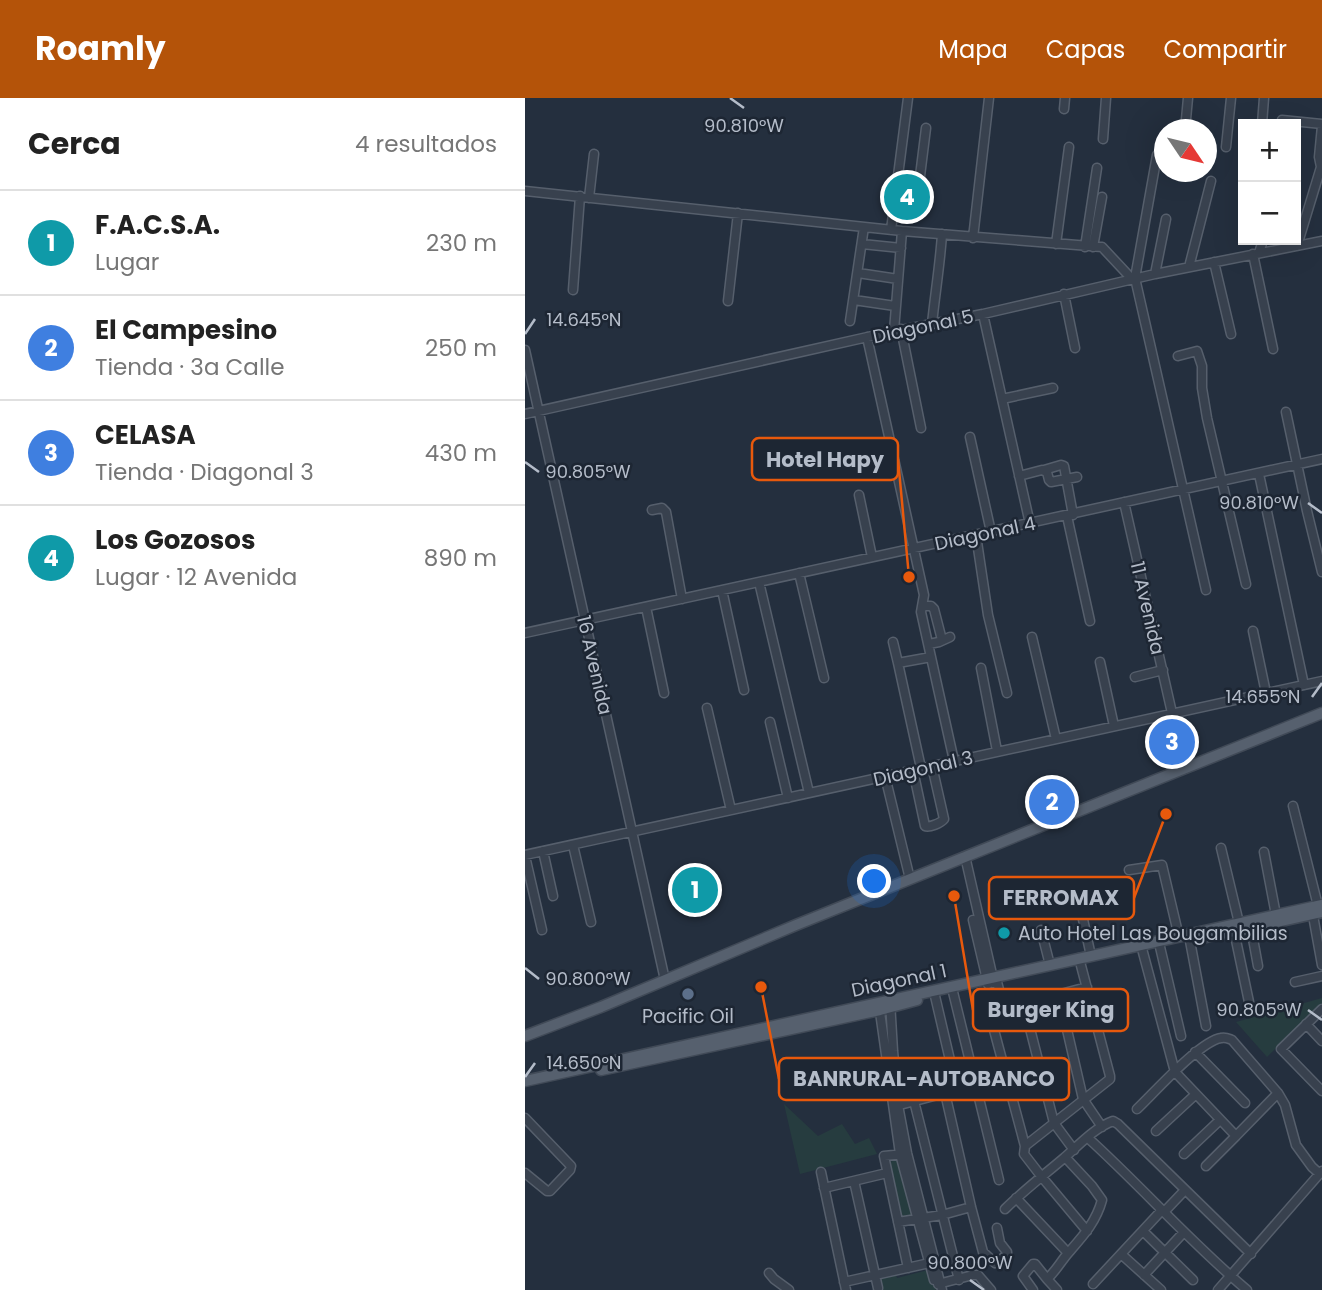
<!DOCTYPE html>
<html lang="es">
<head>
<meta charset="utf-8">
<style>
	body { margin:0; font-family:Poppins,sans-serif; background:#f6f6f6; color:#222 }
	.controls { position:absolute; right:21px; top:21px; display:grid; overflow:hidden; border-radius:0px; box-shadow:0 7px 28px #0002 }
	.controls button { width:63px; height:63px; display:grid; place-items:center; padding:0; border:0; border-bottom:2px solid #e0e0e0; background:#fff; color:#222; font:35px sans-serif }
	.compass { position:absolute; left:629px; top:21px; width:63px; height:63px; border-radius:50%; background:#fff; box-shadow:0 7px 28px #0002; rotate:125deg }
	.you { position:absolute; left:350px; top:784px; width:24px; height:24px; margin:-18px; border:5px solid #fff; border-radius:50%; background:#1a73e8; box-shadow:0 0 0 10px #1a73e833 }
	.badge { display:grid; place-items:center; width:46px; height:46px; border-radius:50%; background:#b45309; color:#fff; font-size:23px; font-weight:700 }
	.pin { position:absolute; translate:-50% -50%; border:4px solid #fff; box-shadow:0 2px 7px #0006 }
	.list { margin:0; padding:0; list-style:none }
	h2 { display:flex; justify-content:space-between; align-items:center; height:91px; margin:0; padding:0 28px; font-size:30px }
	h2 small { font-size:23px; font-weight:400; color:#767676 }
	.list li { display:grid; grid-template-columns:46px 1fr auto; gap:21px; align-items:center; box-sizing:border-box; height:105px; padding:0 28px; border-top:2px solid #e0e0e0 }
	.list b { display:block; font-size:26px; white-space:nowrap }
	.list p { margin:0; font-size:23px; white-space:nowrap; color:#767676 }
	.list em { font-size:23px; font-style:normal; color:#767676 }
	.map { position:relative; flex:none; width:797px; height:1192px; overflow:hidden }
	header { display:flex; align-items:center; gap:42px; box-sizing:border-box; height:98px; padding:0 35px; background:#b45309; color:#fff }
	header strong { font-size:33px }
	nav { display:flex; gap:38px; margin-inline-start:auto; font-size:24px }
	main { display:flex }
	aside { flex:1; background:#fff }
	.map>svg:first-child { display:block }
	.green { fill:#263c3f }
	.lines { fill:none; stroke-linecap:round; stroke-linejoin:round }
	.minor-casing { stroke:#565f6c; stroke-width:11 }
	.major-casing { stroke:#414a57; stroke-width:13 }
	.minor { stroke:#38414e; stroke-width:8 }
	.major { stroke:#56606e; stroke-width:10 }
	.ticks { fill:none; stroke:#b4bcc9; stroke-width:2.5 }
	.culture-dot { fill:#0f9aa8; stroke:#1d2633; stroke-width:2.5 }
	.service-dot { fill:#5c6f8a; stroke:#1d2633; stroke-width:2.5 }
	.labels { text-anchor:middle; stroke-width:5; stroke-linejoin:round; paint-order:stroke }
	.street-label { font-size:19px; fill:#b4bcc9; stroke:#1d2633 }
	.poi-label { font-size:19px; fill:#b4bcc9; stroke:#1d2633; text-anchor:start }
	.ticks-label { font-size:18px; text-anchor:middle; fill:#b4bcc9; stroke:#1d2633; stroke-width:5; stroke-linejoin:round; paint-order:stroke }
	.leader { fill:none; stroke:#e8590c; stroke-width:2.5 }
	.callout-dot { fill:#e8590c; stroke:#1d2633; stroke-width:2.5 }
	.callout { fill:#1d2633; stroke:#e8590c; stroke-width:2.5 }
	.callout-label { font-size:21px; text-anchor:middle; font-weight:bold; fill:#b4bcc9 }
</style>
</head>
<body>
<header>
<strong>Roamly</strong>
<nav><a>Mapa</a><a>Capas</a><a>Compartir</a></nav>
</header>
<main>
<aside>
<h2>Cerca<small>4 resultados</small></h2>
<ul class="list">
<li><span class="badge" style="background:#0f9aa8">1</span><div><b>F.A.C.S.A.</b><p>Lugar</p></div><em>230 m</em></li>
<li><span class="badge" style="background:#3f7fe0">2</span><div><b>El Campesino</b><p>Tienda · 3a Calle</p></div><em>250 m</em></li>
<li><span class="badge" style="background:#3f7fe0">3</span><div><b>CELASA</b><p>Tienda · Diagonal 3</p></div><em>430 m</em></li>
<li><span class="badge" style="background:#0f9aa8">4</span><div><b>Los Gozosos</b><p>Lugar · 12 Avenida</p></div><em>890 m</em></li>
</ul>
</aside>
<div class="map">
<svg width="797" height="1192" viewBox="0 0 797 1192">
	<rect width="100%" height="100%" fill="#242f3e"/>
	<path class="green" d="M797 900V905L742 959 711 924Z
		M259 1006 293 1038 317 1026 330 1046 344 1040 352 1056 275 1076Z
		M374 1062 390 1119 376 1122 362 1064Z
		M403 1172 411 1192H353V1179L370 1174 372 1180Z"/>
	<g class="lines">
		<g class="minor-casing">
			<path id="minor" d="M539 11 540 0
				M757 22 797 26
				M737 26 739 0
				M660 32 663 0
				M578 41 581 0
				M701 49 706 0
				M632 57 610 180 681 492
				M372 86H394
				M0 93 377 133 577 149 607 181
				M64 100 69 56
				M392 102 401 30
				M366 132 383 0
				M448 140 464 0
				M337 146 376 150
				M531 146 544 49
				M772 148 796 69 794 59 797 28
				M560 149 572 70
				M568 149 577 99
				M734 155 738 142
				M728 156 748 251
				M689 164 706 236
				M664 169 686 83
				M333 175 373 181
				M630 176 641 121
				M48 192 55 98
				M539 196 550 250
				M329 202 370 208
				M203 203 213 115
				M458 216 505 426
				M325 223 339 129
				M407 226C410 196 415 167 417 136
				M376 231 396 330
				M369 233 377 133
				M342 239 399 497 396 514 429 663
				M0 252 140 882
				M653 258 672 253 677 268V290L682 320 721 486
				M477 301 528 290
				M761 314 782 413 797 474
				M0 316 356 236 458 216 630 176 797 143
				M445 339 466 434
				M519 372 536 367 539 368 548 417
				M734 376 779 587
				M494 378 517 372 522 374 524 382 526 384 552 379
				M334 397 347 459
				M599 404 647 615
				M127 412 137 410 141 414 157 501
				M542 418 565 523
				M451 437 463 517 482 595
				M274 475 299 580
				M234 484 284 695
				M197 492 219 592
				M397 508H406L409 511 417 542
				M121 509 139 595
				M728 533 741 595
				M0 535 797 361
				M507 539 531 641
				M368 544 373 565 406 559
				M404 546 414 544 425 539
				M575 564 589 628
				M373 565 396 670
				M456 570 472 653
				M610 579 638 572
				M182 610 206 712
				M245 624 263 700
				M388 672 400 728C404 730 416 725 419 721L407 668
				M360 678 385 781
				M768 708 794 812
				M48 747 66 824
				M696 750 714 825
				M18 753 28 798
				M739 754 751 817
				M0 757 797 583
				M0 758 17 832
				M440 758 469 885
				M604 772 637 767 654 839
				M554 803 566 858
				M787 812 797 867
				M448 822 463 886
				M708 828 724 904
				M726 830 733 868
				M516 832 525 867
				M665 843 681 928
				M616 847 650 974 711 1038 753 995
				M635 849 656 938
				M471 880 479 911
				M770 884 797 878
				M428 894 474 1082
				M534 897 558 1001 577 1029
				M365 903 368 953 373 1007 382 1055 417 1192
				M354 907 375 1056 409 1182
				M499 907 529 1025 549 1052
				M479 911 471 925 469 932 500 1048 499 1056 516 1078 562 1133
				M479 911 562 889
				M797 911 756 951 797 993
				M781 926 797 943
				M670 954 720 1005
				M420 995 446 1109 458 1154 470 1165 482 1157V1154L475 1145 472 1130
				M389 1003 434 1182
				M371 1008 420 995 427 986 428 975 410 898
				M612 1011C629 995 675 943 696 940 701 939 702 940 707 942L753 995 760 1007 771 1047 787 1069 795 1076
				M0 1020 46 1068 45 1072 25 1093H22L0 1075
				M631 1033 671 996
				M563 1040C617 1089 666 1145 722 1192
				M500 1048 585 981V978L554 860
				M379 1056 359 1058 383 1170
				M659 1056 695 1022
				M681 1068 711 1038
				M296 1074 321 1192
				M329 1083 353 1190
				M299 1090 362 1075
				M491 1100 543 1155
				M480 1111C498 1093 519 1077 539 1060 554 1047 569 1030 588 1023L593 1026 726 1156
				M639 1114 660 1092
				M373 1124 417 1117 446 1109
				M618 1133 668 1182
				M596 1156 636 1192
				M244 1175 249 1181 264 1192
				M619 1177 659 1134
				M319 1184 409 1164
				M413 1186 448 1177H453L466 1192
				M568 1186 637 1112
				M508 1192 498 1178 508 1166H510L522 1181
				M532 1192 522 1181C531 1173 536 1163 544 1154 558 1138 571 1124 577 1102L567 1088 540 1059
				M693 1192 797 1073"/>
		</g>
		<g class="major-casing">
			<path id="major" d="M677 840 797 814
				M0 938 76 909 271 827 797 615
				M76 972 355 912 392 902
				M0 983 797 807"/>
		</g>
		<use href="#minor" class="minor"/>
		<use href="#major" class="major"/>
	</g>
	<path class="ticks" d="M205 0 219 10M0 236 10 221M0 364 14 374M783 405 797 415M787 599 797 585M0 870 14 881M783 912 797 922M0 979 10 965M445 1182 459 1192"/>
	<circle class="culture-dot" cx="479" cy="835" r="7"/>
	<circle class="service-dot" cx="163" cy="896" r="7"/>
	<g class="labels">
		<g class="street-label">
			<text transform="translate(398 228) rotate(-12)" y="7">Diagonal 5</text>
			<text transform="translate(460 435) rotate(-12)" y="7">Diagonal 4</text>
			<text transform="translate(623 510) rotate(77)" y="7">11 Avenida</text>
			<text transform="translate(70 567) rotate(77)" y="7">16 Avenida</text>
			<text transform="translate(398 670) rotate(-13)" y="7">Diagonal 3</text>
			<text transform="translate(374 882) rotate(-12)" y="7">Diagonal 1</text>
		</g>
		<g class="poi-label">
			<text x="493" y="842">Auto Hotel Las Bougambilias</text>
			<text x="163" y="925" text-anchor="middle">Pacific Oil</text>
		</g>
	</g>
	<g class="ticks-label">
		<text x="219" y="34">90.810°W</text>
		<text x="59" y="228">14.645°N</text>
		<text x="63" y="380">90.805°W</text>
		<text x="734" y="411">90.810°W</text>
		<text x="738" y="605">14.655°N</text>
		<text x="63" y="887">90.800°W</text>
		<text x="734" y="918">90.805°W</text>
		<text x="59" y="971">14.650°N</text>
		<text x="445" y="1171">90.800°W</text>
	</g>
	<path class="leader" d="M384 479L373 361M641 716L609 800M429 798L448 912M236 889L254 981"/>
	<g class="callout-dot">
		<circle cx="384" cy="479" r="7"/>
		<circle cx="641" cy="716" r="7"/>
		<circle cx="429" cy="798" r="7"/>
		<circle cx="236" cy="889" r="7"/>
	</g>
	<g class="callout">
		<rect x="227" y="340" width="146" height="42" rx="7"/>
		<rect x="464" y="779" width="145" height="42" rx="7"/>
		<rect x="448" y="891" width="155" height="42" rx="7"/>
		<rect x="254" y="960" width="290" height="42" rx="7"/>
	</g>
	<g class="callout-label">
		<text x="300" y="369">Hotel Hapy</text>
		<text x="536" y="807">FERROMAX</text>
		<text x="526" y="919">Burger King</text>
		<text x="399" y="988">BANRURAL-AUTOBANCO</text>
	</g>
</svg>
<div class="controls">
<button>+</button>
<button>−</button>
</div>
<svg class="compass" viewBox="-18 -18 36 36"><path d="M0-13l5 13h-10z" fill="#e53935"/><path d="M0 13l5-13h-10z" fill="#767676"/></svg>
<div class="you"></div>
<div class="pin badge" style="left:170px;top:792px;background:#0f9aa8">1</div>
<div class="pin badge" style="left:527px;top:704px;background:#3f7fe0">2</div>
<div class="pin badge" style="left:647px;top:644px;background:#3f7fe0">3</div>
<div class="pin badge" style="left:382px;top:99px;background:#0f9aa8">4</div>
</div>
</main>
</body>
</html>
